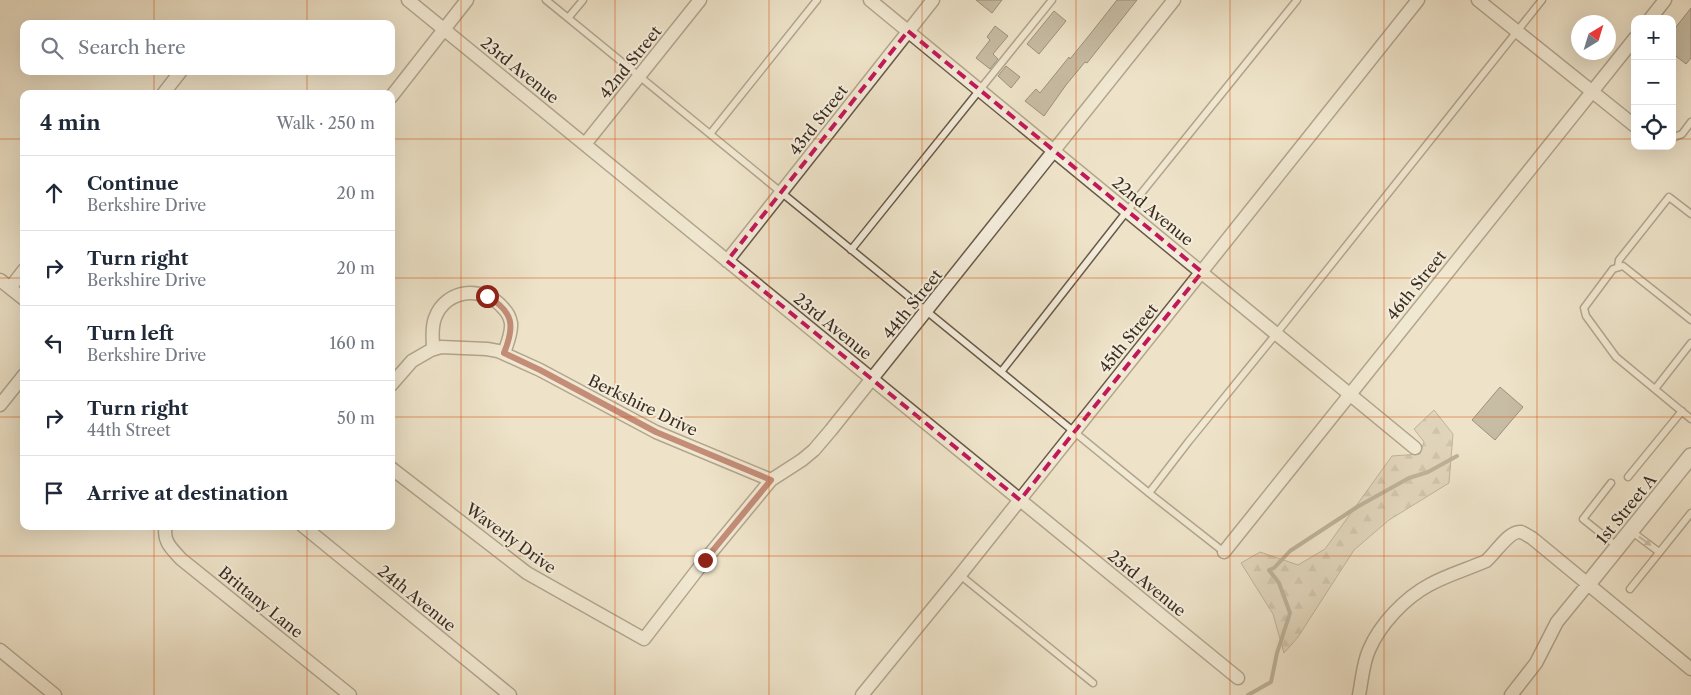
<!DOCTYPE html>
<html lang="en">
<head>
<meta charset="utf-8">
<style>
	body { margin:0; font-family:"Libre Caslon Text",serif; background:#f2f2f3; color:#1f2937 }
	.controls { position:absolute; right:15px; top:15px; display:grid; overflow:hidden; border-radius:10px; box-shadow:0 5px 20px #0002 }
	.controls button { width:45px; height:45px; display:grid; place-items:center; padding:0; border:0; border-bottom:1px solid #e0e1e3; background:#fff; color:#1f2937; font:25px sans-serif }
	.compass { position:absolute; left:1571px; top:15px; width:45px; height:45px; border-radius:50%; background:#fff; box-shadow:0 5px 20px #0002; rotate:38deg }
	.stop { position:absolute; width:15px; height:15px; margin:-11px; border:4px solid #8f2418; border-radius:50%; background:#fff }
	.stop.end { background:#8f2418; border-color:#fff; box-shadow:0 1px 5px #0008 }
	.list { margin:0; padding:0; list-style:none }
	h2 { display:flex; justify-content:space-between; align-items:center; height:65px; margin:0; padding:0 20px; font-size:21px }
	h2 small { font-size:16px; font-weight:400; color:#747a83 }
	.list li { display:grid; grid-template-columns:32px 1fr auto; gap:15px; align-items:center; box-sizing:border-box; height:75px; padding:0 20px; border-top:1px solid #e0e1e3 }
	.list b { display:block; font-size:19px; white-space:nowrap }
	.list p { margin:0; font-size:16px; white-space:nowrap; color:#747a83 }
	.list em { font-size:16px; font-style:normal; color:#747a83 }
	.icon { flex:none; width:28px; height:28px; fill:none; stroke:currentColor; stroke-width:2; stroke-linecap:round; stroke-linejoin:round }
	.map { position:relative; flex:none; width:1691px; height:695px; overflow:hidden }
	.search { position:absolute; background:#fff; box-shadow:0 5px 20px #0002; left:20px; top:20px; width:375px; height:55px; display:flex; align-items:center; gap:12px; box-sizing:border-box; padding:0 18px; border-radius:10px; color:#747a83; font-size:19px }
	.panel { position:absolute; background:#fff; box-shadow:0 5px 20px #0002; left:20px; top:90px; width:375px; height:440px; border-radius:10px }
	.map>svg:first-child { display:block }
	.forest { fill:url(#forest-firs); stroke:#867866 }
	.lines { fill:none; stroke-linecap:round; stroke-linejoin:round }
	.stream { stroke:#827563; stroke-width:4 }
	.building { fill:#988c78; stroke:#3b2d20 }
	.service-casing { stroke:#685a4a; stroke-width:9 }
	.minor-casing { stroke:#685a4a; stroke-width:15 }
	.tertiary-casing { stroke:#685a4a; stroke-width:18 }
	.service { stroke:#f4eddc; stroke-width:6 }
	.minor { stroke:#f4eddc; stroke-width:12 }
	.tertiary { stroke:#f4eddc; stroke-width:15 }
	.oneway { fill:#988d7e }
	.route { stroke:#8f2418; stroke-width:6 }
	.marked { fill:none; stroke:#c2185b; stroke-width:4; stroke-dasharray:10 6; stroke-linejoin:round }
	.grid { fill:none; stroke:#d7550e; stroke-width:1; stroke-opacity:0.55 }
	.labels { text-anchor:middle; stroke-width:4; stroke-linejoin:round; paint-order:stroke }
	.street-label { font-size:16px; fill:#3b2d20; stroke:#f4eddc }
</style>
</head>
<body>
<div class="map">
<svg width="1691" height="695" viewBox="0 0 1691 695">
	<defs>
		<pattern id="forest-firs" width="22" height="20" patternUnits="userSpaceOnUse" patternTransform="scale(1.25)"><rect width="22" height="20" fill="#d0c4ac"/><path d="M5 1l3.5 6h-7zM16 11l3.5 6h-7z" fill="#aaa08c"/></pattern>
	</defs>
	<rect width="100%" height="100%" fill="#eee3c9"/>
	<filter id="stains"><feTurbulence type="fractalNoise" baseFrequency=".004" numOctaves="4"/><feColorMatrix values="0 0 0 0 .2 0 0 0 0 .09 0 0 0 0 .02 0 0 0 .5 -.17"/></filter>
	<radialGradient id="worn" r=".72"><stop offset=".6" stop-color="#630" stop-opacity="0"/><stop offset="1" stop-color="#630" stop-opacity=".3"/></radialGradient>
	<path class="forest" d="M1434 410 1453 434 1449 483 1389 520 1354 550 1298 637 1284 653 1273 614 1241 563 1260 552 1298 565 1325 549 1392 456 1420 454 1424 442 1414 429Z"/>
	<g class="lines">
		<path class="stream" d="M1248 695 1271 682 1277 653 1290 613 1279 583 1269 570 1274 568 1290 551 1357 507 1409 478 1428 472 1457 456"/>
	</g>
	<path class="building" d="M976 0H1002L992 13Z
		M1117 0H1137L1087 63 1085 62 1066 85 1044 116 1025 101 1036 89 1040 93 1069 57 1070 59 1091 33Z
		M1691 8V58L1686 64 1672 53V32Z
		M1054 11 1066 21 1039 54 1027 44Z
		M995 26 1008 36 993 54 998 59 990 69 976 58 990 40 987 37Z
		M1006 66 1020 77 1011 88 998 76Z
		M1500 387 1523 407 1495 440 1472 420Z"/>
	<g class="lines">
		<g class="service-casing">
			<path id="service" d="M546 0 1149 493 1224 552
				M568 18 583 0
				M710 134 817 0
				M1672 138 1682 134 1691 122
				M851 250 1052 0
				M1618 267 1619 260 1669 197 1691 214
				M1691 320 1623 266 1613 269 1584 308 1586 316 1616 357 1691 419
				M1001 372 1127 211 1297 0
				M1655 389 1691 343
				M1628 477 1682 411
				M1611 483 1583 519 1618 547
				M1149 493 1189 441 1276 334 1542 0
				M1631 531 1659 552
				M960 575 1093 683
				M1630 589 1691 513"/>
		</g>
		<g class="minor-casing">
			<path id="minor" d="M408 0 1238 678
				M870 0 1415 448
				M1478 0 1635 126
				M1650 19 1665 0
				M163 94 181 71
				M391 97 467 0
				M585 144 700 0
				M727 261 933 0
				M0 280 24 299
				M10 288 24 270
				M433 349C433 339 431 328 435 318 446 288 485 285 504 309 508 313 510 318 511 323 512 333 507 344 504 353
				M391 385 412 361 431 350 441 347 487 349 498 351 540 370 656 432 771 480
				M0 405 24 375
				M391 468 527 573 644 639 705 560 771 480 802 460 814 450 831 430 1174 0
				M166 526C162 541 172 549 181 559L350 695
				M303 526 510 695
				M1224 552 1635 38
				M0 650 55 695
				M862 695 960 575 1418 0
				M1359 695C1362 680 1363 663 1369 650 1380 624 1405 598 1429 585 1447 575 1468 569 1486 561 1495 554 1509 530 1521 532 1524 533 1528 536 1532 538L1691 669
				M1511 695 1536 663 1557 622 1588 584"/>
		</g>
		<g class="tertiary-casing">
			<path id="tertiary" d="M1588 584 1691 456"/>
		</g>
		<use href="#service" class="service"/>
		<use href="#minor" class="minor"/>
		<use href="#tertiary" class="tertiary"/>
	</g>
	<defs><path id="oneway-solid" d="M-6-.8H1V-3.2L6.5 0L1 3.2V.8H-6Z" transform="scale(1.25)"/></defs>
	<use class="oneway" href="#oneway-solid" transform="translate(1645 541) rotate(36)"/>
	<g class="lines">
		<path class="route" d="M487 296C514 312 515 326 504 353L540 370 656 432 771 480 705 560"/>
	</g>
	<path d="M0 0H1691V695H0ZM908 31 1202 272 1020 500 727 261Z" fill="#eee3c9" fill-opacity=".55" fill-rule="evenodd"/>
	<path class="marked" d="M908 31 1202 272 1020 500 727 261Z"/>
	<path class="grid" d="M154 0V24M307 0V24M461 0V695M615 0V695M769 0V695M922 0V695M1076 0V695M1230 0V695M1384 0V695M1537 0V695M154 71V94M307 71V94M0 139H24M391 139H1635M1672 139H1691M0 278H24M391 278H1691M0 417H24M391 417H1691M154 526V695M307 526V695M0 556H1691"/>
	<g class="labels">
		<g class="street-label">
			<text transform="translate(630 62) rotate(-51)" y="6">42nd Street</text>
			<text transform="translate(520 70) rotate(39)" y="6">23rd Avenue</text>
			<text transform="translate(818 120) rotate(-52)" y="6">43rd Street</text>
			<text transform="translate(1153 211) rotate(39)" y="6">22nd Avenue</text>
			<text transform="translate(1416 285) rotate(-51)" y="6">46th Street</text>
			<text transform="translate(912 304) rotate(-51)" y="6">44th Street</text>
			<text transform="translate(833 326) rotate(39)" y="6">23rd Avenue</text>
			<text transform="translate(1128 338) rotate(-51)" y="6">45th Street</text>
			<text transform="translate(643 405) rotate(26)" y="6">Berkshire Drive</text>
			<text transform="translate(1626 509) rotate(-51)" y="6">1st Street A</text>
			<text transform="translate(511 538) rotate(36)" y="6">Waverly Drive</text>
			<text transform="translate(1147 583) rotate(39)" y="6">23rd Avenue</text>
			<text transform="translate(417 598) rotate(39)" y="6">24th Avenue</text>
			<text transform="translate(261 602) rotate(39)" y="6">Brittany Lane</text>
		</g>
	</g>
	<rect width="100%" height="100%" filter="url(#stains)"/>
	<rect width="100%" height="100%" fill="url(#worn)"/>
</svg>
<div class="controls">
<button>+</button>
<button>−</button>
<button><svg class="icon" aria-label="locate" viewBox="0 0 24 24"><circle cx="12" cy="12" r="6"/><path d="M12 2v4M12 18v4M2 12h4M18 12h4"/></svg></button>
</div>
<svg class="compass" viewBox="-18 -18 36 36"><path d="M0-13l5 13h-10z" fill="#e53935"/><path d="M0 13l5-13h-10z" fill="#747a83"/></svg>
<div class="stop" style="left:487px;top:296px"></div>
<div class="stop end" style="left:705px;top:560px"></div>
<div class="search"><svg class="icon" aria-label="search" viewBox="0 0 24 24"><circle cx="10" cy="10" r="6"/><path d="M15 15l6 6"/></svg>Search here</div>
<section class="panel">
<h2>4 min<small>Walk · 250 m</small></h2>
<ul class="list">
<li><svg class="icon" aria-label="ahead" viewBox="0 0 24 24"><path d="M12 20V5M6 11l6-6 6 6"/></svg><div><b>Continue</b><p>Berkshire Drive</p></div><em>20 m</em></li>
<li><svg class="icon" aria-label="right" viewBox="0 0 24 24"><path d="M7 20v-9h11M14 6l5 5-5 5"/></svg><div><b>Turn right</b><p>Berkshire Drive</p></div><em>20 m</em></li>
<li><svg class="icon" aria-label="left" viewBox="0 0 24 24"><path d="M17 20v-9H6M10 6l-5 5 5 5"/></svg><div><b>Turn left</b><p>Berkshire Drive</p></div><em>160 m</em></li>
<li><svg class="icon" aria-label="right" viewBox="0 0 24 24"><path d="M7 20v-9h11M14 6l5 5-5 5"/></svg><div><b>Turn right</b><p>44th Street</p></div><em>50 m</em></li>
<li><svg class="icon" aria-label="arrive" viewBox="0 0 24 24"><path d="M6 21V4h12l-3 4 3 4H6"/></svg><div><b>Arrive at destination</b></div></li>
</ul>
</section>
</div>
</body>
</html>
